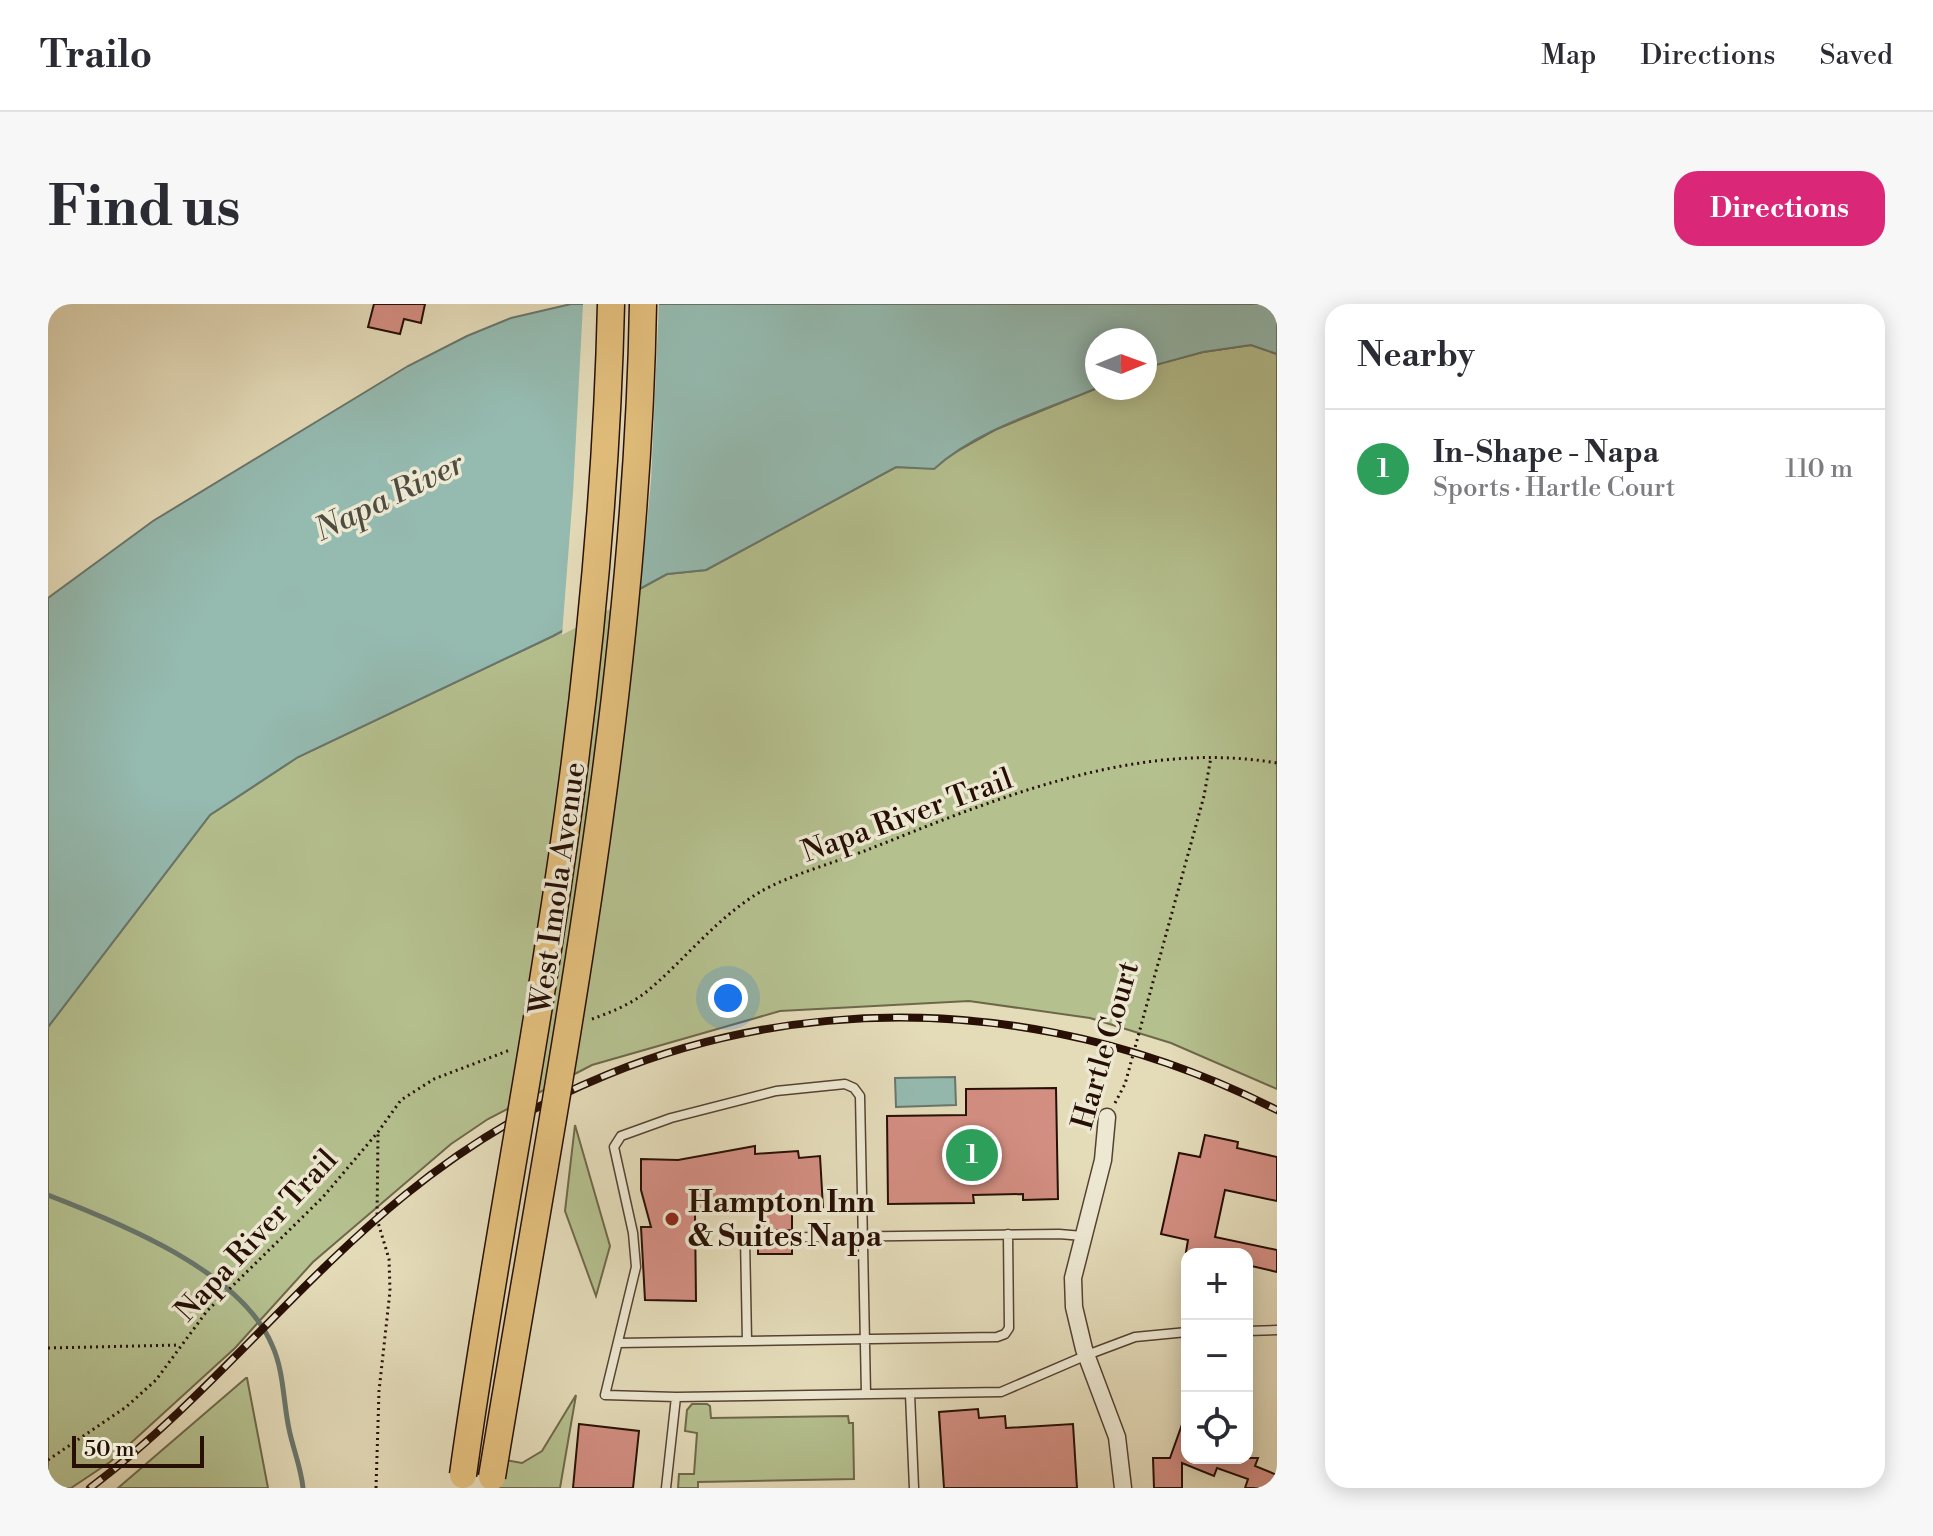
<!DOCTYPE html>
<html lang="en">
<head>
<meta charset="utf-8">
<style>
	body { margin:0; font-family:"Libre Bodoni",serif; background:#f7f7f7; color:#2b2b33 }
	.controls { position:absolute; right:24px; bottom:24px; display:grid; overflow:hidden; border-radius:16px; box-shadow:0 4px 20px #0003 }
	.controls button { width:72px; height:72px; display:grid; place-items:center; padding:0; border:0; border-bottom:2px solid #e1e1e2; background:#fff; color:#2b2b33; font:40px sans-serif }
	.compass { position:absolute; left:1037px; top:24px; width:72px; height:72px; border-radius:50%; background:#fff; box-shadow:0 4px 20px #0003; rotate:89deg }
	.scale { position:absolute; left:24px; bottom:20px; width:132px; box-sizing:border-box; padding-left:8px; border:4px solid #270f05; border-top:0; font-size:22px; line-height:28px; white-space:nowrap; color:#270f05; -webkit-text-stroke:6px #ede8d2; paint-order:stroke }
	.you { position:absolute; left:680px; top:694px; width:28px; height:28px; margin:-20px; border:6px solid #fff; border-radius:50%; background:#1a73e8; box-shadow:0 0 0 12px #1a73e833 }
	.badge { display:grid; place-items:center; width:52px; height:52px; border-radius:50%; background:#db2777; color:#fff; font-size:26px; font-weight:700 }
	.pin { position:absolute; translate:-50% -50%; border:4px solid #fff; box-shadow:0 2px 8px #0006 }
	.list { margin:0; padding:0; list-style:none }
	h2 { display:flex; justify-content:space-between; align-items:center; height:104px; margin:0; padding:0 32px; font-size:34px }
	h2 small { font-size:26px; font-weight:400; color:#7c7c81 }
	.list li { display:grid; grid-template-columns:52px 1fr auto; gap:24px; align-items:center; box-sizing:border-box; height:120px; padding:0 32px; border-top:2px solid #e1e1e2 }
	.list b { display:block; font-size:30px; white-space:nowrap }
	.list p { margin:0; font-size:26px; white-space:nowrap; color:#7c7c81 }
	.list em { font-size:26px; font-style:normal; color:#7c7c81 }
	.icon { flex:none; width:44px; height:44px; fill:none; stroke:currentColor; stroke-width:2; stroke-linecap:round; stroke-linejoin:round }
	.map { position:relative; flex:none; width:1229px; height:1184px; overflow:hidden; border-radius:24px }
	header { display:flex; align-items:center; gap:48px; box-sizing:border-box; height:112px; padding:0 40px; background:#fff; border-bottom:2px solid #e1e1e2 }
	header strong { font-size:38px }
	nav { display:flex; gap:44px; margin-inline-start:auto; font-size:28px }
	.intro { display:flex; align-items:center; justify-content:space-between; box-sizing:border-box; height:192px; padding:0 48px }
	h1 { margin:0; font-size:56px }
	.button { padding:20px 36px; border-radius:24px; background:#db2777; color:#fff; font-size:28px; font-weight:700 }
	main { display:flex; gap:48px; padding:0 48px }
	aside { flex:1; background:#fff; border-radius:24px; box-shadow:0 4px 20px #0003 }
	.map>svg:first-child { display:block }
	.green { fill:#b5c08f; stroke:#6e684a; stroke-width:2 }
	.water { fill:#95bbb1; stroke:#69766c; stroke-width:2 }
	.pier { fill:#e4dbb9 }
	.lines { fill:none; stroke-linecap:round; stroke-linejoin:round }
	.stream { stroke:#69766c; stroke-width:5 }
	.building { fill:#d38e82; stroke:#270f05; stroke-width:2 }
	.service-casing { stroke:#564232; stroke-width:11 }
	.minor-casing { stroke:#564232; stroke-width:19 }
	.path { stroke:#270f05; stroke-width:3; stroke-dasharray:2 4; stroke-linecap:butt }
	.service { stroke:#ede8d2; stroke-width:8 }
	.minor { stroke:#ede8d2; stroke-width:16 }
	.rail-casing { stroke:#270f05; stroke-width:8 }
	.rail { stroke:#ede8d2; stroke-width:5; stroke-dasharray:15; stroke-linecap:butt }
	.primary-bridge-casing { stroke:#270f05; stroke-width:29; stroke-linecap:butt }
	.primary-bridge { stroke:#e2be7c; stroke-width:26 }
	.poi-dot { fill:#8f2418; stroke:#ede8d2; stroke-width:3 }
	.labels { text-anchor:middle; stroke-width:7; stroke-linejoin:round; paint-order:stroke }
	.street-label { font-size:30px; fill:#270f05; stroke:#ede8d2 }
	.poi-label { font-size:30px; font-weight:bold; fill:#270f05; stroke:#ede8d2; text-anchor:start }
	.water-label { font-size:32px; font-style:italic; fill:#4e4b41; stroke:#ede8d2 }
</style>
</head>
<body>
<header>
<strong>Trailo</strong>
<nav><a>Map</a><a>Directions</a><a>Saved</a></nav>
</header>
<div class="intro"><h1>Find us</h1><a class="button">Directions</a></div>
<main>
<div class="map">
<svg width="1229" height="1184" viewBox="0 0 1229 1184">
	<rect width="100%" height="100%" fill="#e4dbb9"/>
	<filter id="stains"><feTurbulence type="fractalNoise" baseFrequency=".0025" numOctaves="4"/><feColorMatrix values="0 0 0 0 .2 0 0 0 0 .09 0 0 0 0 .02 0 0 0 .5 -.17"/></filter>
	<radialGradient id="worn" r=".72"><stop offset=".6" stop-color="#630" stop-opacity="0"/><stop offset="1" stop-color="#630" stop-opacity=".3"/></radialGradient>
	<path class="green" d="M1203 41 1229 50V785L1123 739 1042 714 921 697 732 707 544 761 440 815 403 840 265 958 187 1044 62 1158 23 1184H0V723L162 511 250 453 505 332 619 270 658 266 848 163 886 164 899 153 949 125 1049 84H1097L1098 63 1155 48Z
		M527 821 562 942 548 992 517 907Z
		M199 1074 220 1184H70L198 1074Z
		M528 1091 512 1184H445L447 1154 474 1159 494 1147Z
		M644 1100H659L662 1102 663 1114 800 1112 801 1119H805L806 1175 650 1178V1184H630L631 1170H646L649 1129 637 1127 639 1106Z"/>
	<path class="water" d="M523 0H1229V50L1203 41 1155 48 1097 64V36H1049V84C995 107 930 125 886 165L848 163 658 266 619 270 505 332 250 453 162 511 0 723V294L105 217 360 62 419 32 463 14Z
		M907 773 908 801 848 803 847 774Z"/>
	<path class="pier" d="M535 0H611L603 178 592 289 514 331 525 189Z"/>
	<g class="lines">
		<path class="stream" d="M0 891C70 918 193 967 224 1041 236 1067 235 1097 241 1125 245 1145 253 1163 255 1184"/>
	</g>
	<path class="building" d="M326 0H377L373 19 356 15 352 30 320 23Z
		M1008 784 1010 895 975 896V890L925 891 926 899 840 900 839 812 918 811V785Z
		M1157 831 1190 838 1189 844 1229 853V897L1177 886 1167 933 1229 946V968L1199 961V950L1138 948 1140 936 1113 930 1131 849 1152 853Z
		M707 842V850L750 847 751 854 772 852 775 904 744 905V926L710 927V906L647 908 648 997 597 996 593 923H603L593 886V855L630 856Z
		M744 940V950H710V941Z
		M930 1105 931 1114 957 1112 958 1124 1025 1120 1029 1184H896L891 1108Z
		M1137 1112 1139 1154H1210L1207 1162 1229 1171V1184H1197L1200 1175 1169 1164 1166 1172 1134 1159V1184H1106L1105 1154H1122Z
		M531 1120 591 1127 585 1184H525Z"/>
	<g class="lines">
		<g class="service-casing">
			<path id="service" d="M1199 1027 1229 1026
				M699 1037 697 934 1011 930 1035 932
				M570 1039 949 1033 957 1030 961 1024 960 930
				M818 1090 812 792 806 784 797 780 728 787 623 814 573 832 566 843 585 929 588 963 557 1091 628 1093 953 1088 1039 1051 1087 1033 1139 1028
				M862 1090 866 1184
				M618 1184 628 1093"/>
		</g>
		<g class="minor-casing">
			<path id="minor" d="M1059 813 1055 856 1025 974 1026 1003 1036 1045 1069 1133 1075 1184"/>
		</g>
		<path class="path" d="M544 715C564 708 586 699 603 684 640 652 669 614 712 588 739 572 788 558 819 546 947 495 1088 435 1229 459
			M1067 799 1077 780 1156 492 1163 453
			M0 1044 132 1041
			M0 1156 78 1103 108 1076 159 1007 275 893 330 828 353 796 386 775 462 746
			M328 1184 331 1087 342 987 341 955 329 915 330 830"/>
		<use href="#service" class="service"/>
		<use href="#minor" class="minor"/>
		<g class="rail-casing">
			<path id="rail" d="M42 1184C157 1097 245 982 357 891 609 686 942 660 1229 806"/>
		</g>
		<use href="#rail" class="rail"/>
		<g class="primary-bridge-casing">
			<path id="primary-bridge" d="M415 1171C439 995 473 820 500 645 534 432 558 216 563 0
				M444 1173C508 784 588 396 595 0"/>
		</g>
		<use href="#primary-bridge" class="primary-bridge"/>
	</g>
	<circle class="poi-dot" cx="624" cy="915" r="8"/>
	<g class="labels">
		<g class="street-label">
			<text transform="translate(859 511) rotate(-20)" y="10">Napa River Trail</text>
			<text transform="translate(509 584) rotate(-82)" y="10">West Imola Avenue</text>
			<text transform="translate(1057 741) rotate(-74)" y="10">Hartle Court</text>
			<text transform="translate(208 931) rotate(-47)" y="10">Napa River Trail</text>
		</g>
		<g class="poi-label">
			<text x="640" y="908">Hampton Inn<tspan x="640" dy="34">&amp; Suites Napa</tspan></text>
		</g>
		<g class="water-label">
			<text transform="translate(341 192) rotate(-26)" y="11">Napa River</text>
		</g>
	</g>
	<rect width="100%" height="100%" filter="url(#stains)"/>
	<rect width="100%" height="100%" fill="url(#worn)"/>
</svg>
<div class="controls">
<button>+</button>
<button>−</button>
<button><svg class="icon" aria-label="locate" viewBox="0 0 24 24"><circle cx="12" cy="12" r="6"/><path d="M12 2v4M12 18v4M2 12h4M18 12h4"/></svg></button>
</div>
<svg class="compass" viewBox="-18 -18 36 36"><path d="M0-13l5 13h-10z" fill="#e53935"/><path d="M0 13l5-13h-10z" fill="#7c7c81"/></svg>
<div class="scale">50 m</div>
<div class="you"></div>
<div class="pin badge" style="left:924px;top:851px;background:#2e9e5b">1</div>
</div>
<aside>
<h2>Nearby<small></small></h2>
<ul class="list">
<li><span class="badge" style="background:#2e9e5b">1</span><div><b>In-Shape - Napa</b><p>Sports · Hartle Court</p></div><em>110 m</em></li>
</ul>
</aside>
</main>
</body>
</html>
